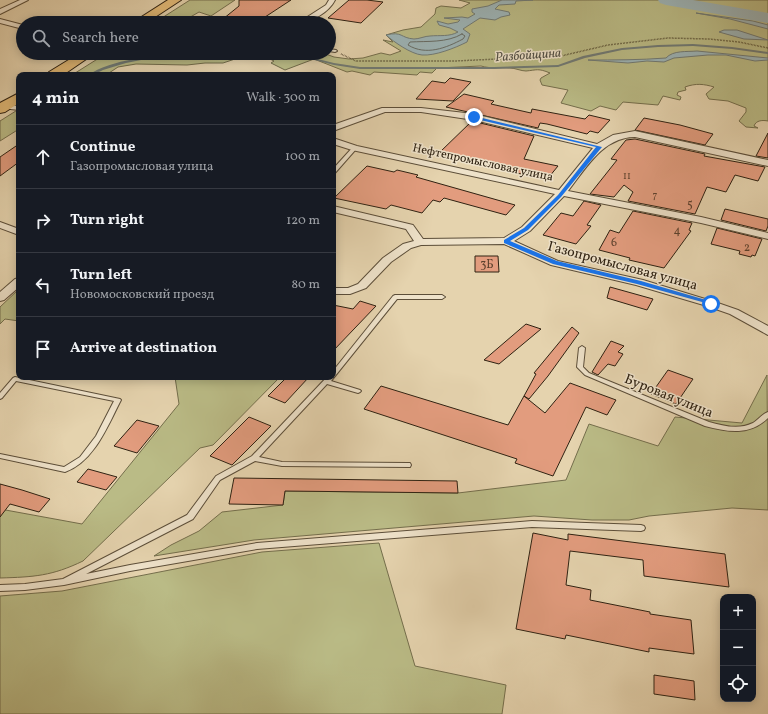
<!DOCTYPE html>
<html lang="en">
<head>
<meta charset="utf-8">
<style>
	body { margin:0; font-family:Vollkorn,serif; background:#20242c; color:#f1f3f6 }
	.controls { position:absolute; right:12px; bottom:12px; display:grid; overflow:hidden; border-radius:8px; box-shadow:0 2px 10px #0003 }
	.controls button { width:36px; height:36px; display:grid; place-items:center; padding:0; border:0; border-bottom:1px solid #363941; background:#171b24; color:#f1f3f6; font:20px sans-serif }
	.stop { position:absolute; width:12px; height:12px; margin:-9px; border:3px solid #1a73e8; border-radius:50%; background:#fff }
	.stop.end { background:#1a73e8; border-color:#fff; box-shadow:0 1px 4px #0008 }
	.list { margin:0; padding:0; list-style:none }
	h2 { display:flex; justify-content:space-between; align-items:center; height:52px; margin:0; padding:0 16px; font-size:17px }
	h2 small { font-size:13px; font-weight:400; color:#9ea1a6 }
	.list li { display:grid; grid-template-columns:26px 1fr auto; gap:12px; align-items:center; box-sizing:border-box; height:64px; padding:0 16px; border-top:1px solid #363941 }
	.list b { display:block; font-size:15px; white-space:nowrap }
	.list p { margin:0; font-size:13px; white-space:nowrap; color:#9ea1a6 }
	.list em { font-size:13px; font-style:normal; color:#9ea1a6 }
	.icon { flex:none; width:22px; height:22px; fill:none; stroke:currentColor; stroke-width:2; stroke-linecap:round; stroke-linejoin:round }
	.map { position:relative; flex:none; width:768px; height:714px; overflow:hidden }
	.search { position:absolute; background:#171b24; box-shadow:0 2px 10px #0003; left:16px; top:16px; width:320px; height:44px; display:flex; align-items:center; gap:10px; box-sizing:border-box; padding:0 14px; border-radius:22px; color:#9ea1a6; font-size:15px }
	.panel { position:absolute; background:#171b24; box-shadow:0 2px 10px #0003; left:16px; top:72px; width:320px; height:308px; border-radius:8px }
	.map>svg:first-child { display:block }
	.green { fill:#babb86; stroke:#746e4c }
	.water { fill:#9cb4b7; stroke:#707a75 }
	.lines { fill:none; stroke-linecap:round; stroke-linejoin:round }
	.shore { stroke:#666b64; stroke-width:1 }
	.stream { fill:#707a75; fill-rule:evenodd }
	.river { fill:#9cb4b7; fill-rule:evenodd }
	.building { fill:#e29c7e; stroke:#2f2212 }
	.service-casing { stroke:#5c4e39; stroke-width:2 }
	.minor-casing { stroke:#5c4e39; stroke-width:2 }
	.primary-casing { stroke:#2f2212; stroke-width:2 }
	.path { stroke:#2f2212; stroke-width:1.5; stroke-dasharray:0.5 1; stroke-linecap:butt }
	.service { fill:#eee2ca; fill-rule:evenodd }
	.minor { fill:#eee2ca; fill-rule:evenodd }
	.primary { fill:#e2ba77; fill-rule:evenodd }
	.route { fill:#1a73e8 }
	.labels { text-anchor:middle; stroke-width:3; stroke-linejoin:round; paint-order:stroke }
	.far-number-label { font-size:10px; fill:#5c402d }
	.far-street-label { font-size:12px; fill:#2f2212; stroke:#eee2ca }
	.number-label { font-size:12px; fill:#5c402d }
	.far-water-label { font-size:13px; font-style:italic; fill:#504e44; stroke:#eee2ca }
	.street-label { font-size:14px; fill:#2f2212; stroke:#eee2ca }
</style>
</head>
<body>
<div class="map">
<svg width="768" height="714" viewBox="0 0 768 714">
	<rect width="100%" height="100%" fill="#e5d3ae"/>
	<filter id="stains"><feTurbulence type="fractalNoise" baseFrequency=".005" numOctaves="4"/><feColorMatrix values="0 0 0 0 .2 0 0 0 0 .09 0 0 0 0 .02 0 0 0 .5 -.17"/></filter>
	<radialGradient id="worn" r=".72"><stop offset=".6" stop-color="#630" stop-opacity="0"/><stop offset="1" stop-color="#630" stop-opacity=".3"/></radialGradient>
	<path class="green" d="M190 0H235L211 16 199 12 180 23H154Z
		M459 0H768V121C763 120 756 120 754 126L758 128 746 127 739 121 746 112V108L728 101 709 99 706 94 714 87C704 84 696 83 685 87L686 90 678 92 677 95 681 97 680 100 663 96 658 105 623 102 616 110 600 106 591 111 561 103 568 90 542 85 540 80 541 78 550 73C538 68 537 70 526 71 521 71 515 68 510 68 500 67 491 69 481 66L437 68 432 73 420 72 417 75 374 72 370 75 352 71 347 72 314 59 285 70 271 63 274 61 258 53H323L334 57 349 59 363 58 381 53 390 55 401 51 383 40 393 42 386 35 403 30 421 27 435 14 436 8 441 6 461 8 470 3Z
		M107 53H253L223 63H205L187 65 136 64 118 67 106 75H72Z
		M19 109V129L0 141V121Z
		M19 289V321L5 319 0 324V307Z
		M767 375 768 510 732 508 649 516 629 520H592L534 516 254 540 154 556 171 545 199 531 222 512 283 505 285 491 458 493 566 480 589 424 658 446 675 417 742 423Z
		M175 377H280L213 445 200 448 83 561C52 576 34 577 0 578V509L82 524 179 404Z
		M379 543 415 666 506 685 502 714H0V596L62 591 262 552Z"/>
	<path class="water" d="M502 0H533L516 1 515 4 499 5 495 9 509 12 510 15 501 17 495 20 480 18 463 29 470 34 467 42C455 48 435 56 422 55 411 54 394 42 386 35 403 31 400 38 414 39 419 39 425 36 430 36 440 35 449 37 458 32L450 28 439 25 437 21 448 24 458 22 460 20 444 18 462 17 468 18 475 14 472 12V9L488 6Z
		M696 13 753 21 768 25V29L730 19Z
		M724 30H737L768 40 744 39 719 32Z
		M697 51 768 58V60L755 61 726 55H708L674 58 664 62 647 61 628 63 588 60C614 60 640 60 666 58 673 50 687 52 697 51Z"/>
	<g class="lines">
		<path class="shore" d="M462 34 465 36 463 39C446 48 426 56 408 45L410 42C427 41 447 43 462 34Z"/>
		<path class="stream" d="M693 44 732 47 768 52V54L732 49 693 46 658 47 622 50 585 58 558 67 494 69H360L334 65 287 53H293L334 63 360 67H494L558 65 583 56 622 48 658 45Z
			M181 53H191L189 54 151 58 126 63 103 70 93 75H88C113 59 152 56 181 53Z"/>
		<path class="river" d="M658 0H693L768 13V23L666 5 660 3Z"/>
	</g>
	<path class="building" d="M239 0H291L262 19 248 18 246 20 223 19 239 6Z
		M349 0H367L383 2 361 23 328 18Z
		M450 78 471 82 453 101 416 99 432 81 445 83Z
		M464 94 494 101 491 104 531 113 532 109 585 119 589 115 610 120 598 133 590 131 587 134 547 124 540 123 538 128 446 107Z
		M644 118 680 125 713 134 705 145 635 130Z
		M472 121 534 136 524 159 558 166 549 177 523 171 521 174 487 166 490 163 440 152Z
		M768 133V158L756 156Z
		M635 139 705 154 704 156 765 167 758 181 735 175 726 192 707 187 695 214 628 201 633 192 624 185 614 197 590 194 617 160 611 159 618 150 626 140Z
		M19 144V162L0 176V157Z
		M367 166 394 172 397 170 418 175 416 177 515 205 506 215 444 198 440 202 433 200 422 213 391 205 386 209 334 198Z
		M584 201 601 205 587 225 591 226 576 244 543 235 561 213 573 216Z
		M725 209 768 219V226L766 231 721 220Z
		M633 211 692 223 689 230 691 231 664 268 629 260 630 258 599 250 610 230 619 233Z
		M717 228 762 239 755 256 752 255 751 257 739 254 740 251 711 244Z
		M475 256H498L499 272H475Z
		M610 287 653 299 647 310 607 298Z
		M360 301 376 306 333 351V305L353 309Z
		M526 324 541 329 499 364 484 360Z
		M572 327 579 333 548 376 529 399 524 396 536 374 534 373Z
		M611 341 624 346 618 352 623 354 615 366 608 364 598 375 592 372Z
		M668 370 693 379 676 404 651 394Z
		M287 377H309L285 403 268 396Z
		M570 383 616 400 607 415 586 407 553 476 515 463 517 459 364 409 381 386 508 425 524 396 545 413Z
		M249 417 271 426 232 465 210 456Z
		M137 420 159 426 137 453 114 446Z
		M88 469 117 477 106 490 77 482Z
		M234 478 457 481 458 493 285 491 283 505 229 504Z
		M0 484 22 490 50 499 39 512 10 504 0 517Z
		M533 533 568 540V534L725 554 729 587 644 576 643 560 570 551 566 585 591 590 590 600 650 612V614L691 620 694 654 649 648V652L566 635 565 639 516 629Z
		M654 675 694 681 695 700 654 694Z"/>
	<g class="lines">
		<g class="service-casing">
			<path id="service" d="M329 49 336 50 337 51 335 52 329 51Z
				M353 147H355L357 148 335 173H333V169Z
				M395 295H442L445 297 442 299H397L331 381 360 390 361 391 360 392 358 393 327 384 259 457 282 462 408 463H410L411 465 410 467 282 466 255 461 220 480 193 519 86 574 130 565 257 543 532 521 641 525 644 526 645 528 644 530 641 531 532 527 257 549 130 571 64 585 25 590 0 591V585L25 584 63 579 187 515 216 476 252 456 327 377H333V371L393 296Z
				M582 346 585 348 583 367 589 373 709 422C723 426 739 430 753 423 758 420 762 414 768 412V418C749 436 728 432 705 426L585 375 577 367 579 348Z
				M15 377 120 399 121 400C108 425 94 462 65 472L0 458V454L64 467 80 457 96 436 114 401 16 381 2 398 0 399V393L13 378Z"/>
		</g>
		<g class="minor-casing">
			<path id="minor" d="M20 0H28L0 14V9Z
				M329 0H335C329 12 311 23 298 23L326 5Z
				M0 19 23 25V29L0 23Z
				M2 104 19 106V110L2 108 1 106Z
				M382 108H421L474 114 597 144 613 135 635 131 768 160V166L635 137C603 137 586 168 568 191L701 217 768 233V239L701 223 564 196 530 231 514 241 558 261 643 280 715 302 738 310 768 326V335L730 314 707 306 636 285 551 265 504 244 421 245 411 248 391 262 366 288 350 294H333V288H348L358 284 383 258 403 244 414 241 406 229 333 212V206L413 225 423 239 504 238 522 227 555 194 352 150 333 144V138L357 146 559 190 593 148 474 120 421 112H385L333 131V125Z
				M0 222 19 229V235L0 228Z
				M19 278V287L4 300 0 301V292L15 279Z"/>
		</g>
		<g class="primary-casing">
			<path id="primary" d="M168 0H181L146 23H132Z
				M80 53H95L63 75H48L49 72Z
				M19 93V103L5 112 0 113V103Z"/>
		</g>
		<path class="path" d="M341 54 356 61H455L561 56 608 45 668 38 709 39 739 42 768 48"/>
		<use href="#service" class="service"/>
		<use href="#minor" class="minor"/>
		<use href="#primary" class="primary"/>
	</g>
	<path class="route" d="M474 116 602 147 561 197 528 230 510 241 557 261 641 281 713 302V305L637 284 553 264 504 243V240L524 228 558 195 596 147 472 118Z"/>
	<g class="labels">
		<g class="far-number-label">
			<text x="627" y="179">11</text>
			<text x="655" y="198">7</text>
		</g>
		<g class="far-street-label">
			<text transform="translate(483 162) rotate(12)" y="4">Нефтепромысловая улица</text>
		</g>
		<g class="number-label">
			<text x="690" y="208">5</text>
			<text x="677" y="234">4</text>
			<text x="614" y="246">6</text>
			<text x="747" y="251">2</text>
			<text x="487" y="268">3Б</text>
		</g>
		<g class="far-water-label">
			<text transform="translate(528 54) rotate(-4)" y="5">Разбойщина</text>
		</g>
		<g class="street-label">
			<text transform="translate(623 265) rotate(15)" y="5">Газопромысловая улица</text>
			<text transform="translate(669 395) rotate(22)" y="5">Буровая улица</text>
		</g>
	</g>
	<rect width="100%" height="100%" filter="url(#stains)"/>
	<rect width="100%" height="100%" fill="url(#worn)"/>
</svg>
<div class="controls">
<button>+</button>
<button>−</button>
<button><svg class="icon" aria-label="locate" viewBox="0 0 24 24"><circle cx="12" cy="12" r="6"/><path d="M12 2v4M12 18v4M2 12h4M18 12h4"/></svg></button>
</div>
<div class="stop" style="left:711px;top:304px"></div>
<div class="stop end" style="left:474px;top:117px"></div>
<div class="search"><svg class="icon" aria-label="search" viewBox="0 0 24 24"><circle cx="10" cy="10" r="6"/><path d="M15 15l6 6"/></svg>Search here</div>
<section class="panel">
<h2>4 min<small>Walk · 300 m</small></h2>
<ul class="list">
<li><svg class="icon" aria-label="ahead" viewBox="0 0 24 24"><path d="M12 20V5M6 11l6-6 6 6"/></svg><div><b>Continue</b><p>Газопромысловая улица</p></div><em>100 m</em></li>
<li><svg class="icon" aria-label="right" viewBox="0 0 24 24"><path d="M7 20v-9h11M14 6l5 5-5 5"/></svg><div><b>Turn right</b></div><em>120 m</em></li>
<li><svg class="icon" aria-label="left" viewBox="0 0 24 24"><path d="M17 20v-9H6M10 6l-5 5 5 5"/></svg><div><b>Turn left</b><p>Новомосковский проезд</p></div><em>80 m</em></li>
<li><svg class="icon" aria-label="arrive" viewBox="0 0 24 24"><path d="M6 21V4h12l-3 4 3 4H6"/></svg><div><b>Arrive at destination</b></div></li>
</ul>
</section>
</div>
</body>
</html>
